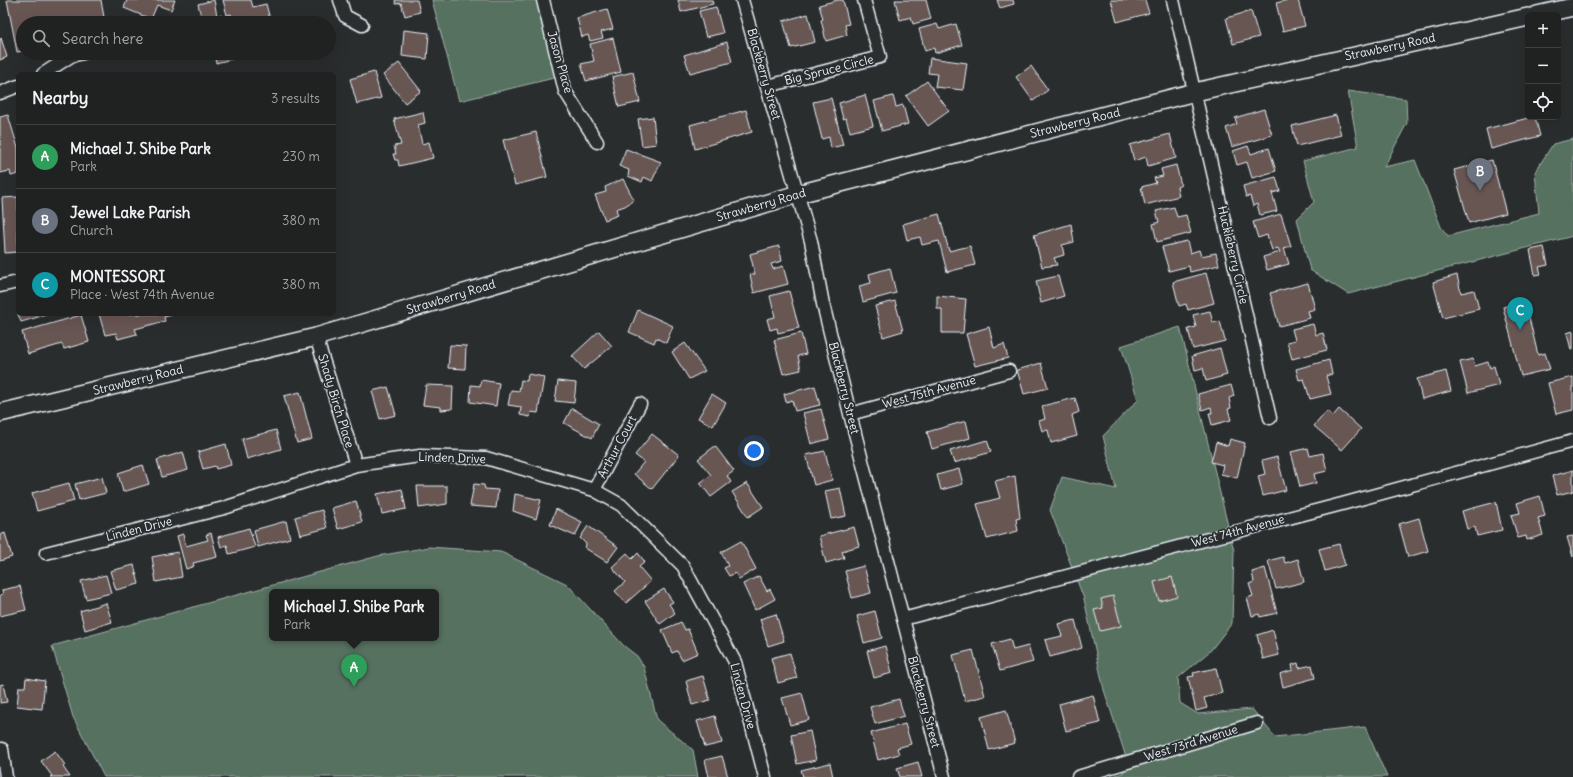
<!DOCTYPE html>
<html lang="en">
<head>
<meta charset="utf-8">
<style>
	body { margin:0; font-family:Delius,sans-serif; background:#282a2a; color:#f1f3f6 }
	.controls { position:absolute; right:12px; top:12px; display:grid; overflow:hidden; border-radius:6px; box-shadow:0 4px 16px #0002 }
	.controls button { width:36px; height:36px; display:grid; place-items:center; padding:0; border:0; border-bottom:1px solid #3d3f40; background:#202222; color:#f1f3f6; font:20px sans-serif }
	.you { position:absolute; left:754px; top:451px; width:14px; height:14px; margin:-10px; border:3px solid #fff; border-radius:50%; background:#1a73e8; box-shadow:0 0 0 6px #1a73e833 }
	.badge { display:grid; place-items:center; width:26px; height:26px; border-radius:50%; background:#bca0f2; color:#fff; font-size:13px; font-weight:700 }
	.pin { position:absolute; translate:-50% -33px; filter:drop-shadow(0 1px 2px #0008) }
	.pin::after { content:''; position:absolute; top:21px; width:14px; height:12px; background:inherit; clip-path:polygon(0 0,100% 0,50% 100%) }
	.popup { position:absolute; left:269px; top:589px; width:170px; height:52px; box-sizing:border-box; display:grid; place-content:center; border-radius:6px; background:#202222; filter:drop-shadow(0 1px 3px #0005); font-size:13px; white-space:nowrap; color:#a2a4a5 }
	.popup b { font-size:15px; color:#f1f3f6 }
	.popup::after { content:''; position:absolute; left:50%; top:100%; margin-left:-8px; border:8px solid transparent; border-top-color:#202222 }
	.list { margin:0; padding:0; list-style:none }
	h2 { display:flex; justify-content:space-between; align-items:center; height:52px; margin:0; padding:0 16px; font-size:17px }
	h2 small { font-size:13px; font-weight:400; color:#a2a4a5 }
	.list li { display:grid; grid-template-columns:26px 1fr auto; gap:12px; align-items:center; box-sizing:border-box; height:64px; padding:0 16px; border-top:1px solid #3d3f40 }
	.list b { display:block; font-size:15px; white-space:nowrap }
	.list p { margin:0; font-size:13px; white-space:nowrap; color:#a2a4a5 }
	.list em { font-size:13px; font-style:normal; color:#a2a4a5 }
	.icon { flex:none; width:22px; height:22px; fill:none; stroke:currentColor; stroke-width:2; stroke-linecap:round; stroke-linejoin:round }
	.map { position:relative; flex:none; width:1573px; height:777px; overflow:hidden }
	.search { position:absolute; background:#202222; box-shadow:0 4px 16px #0002; left:16px; top:16px; width:320px; height:44px; display:flex; align-items:center; gap:10px; box-sizing:border-box; padding:0 14px; border-radius:22px; color:#a2a4a5; font-size:15px }
	.panel { position:absolute; background:#202222; box-shadow:0 4px 16px #0002; left:16px; top:72px; width:320px; height:244px; border-radius:6px }
	.map>svg:first-child { display:block }
	.green { fill:#57715e; stroke:#a0b1ab; fill-rule:evenodd }
	.building { fill:#685652; stroke:#e8f1f8 }
	.lines { fill:none; stroke-linecap:round; stroke-linejoin:round }
	.street-casing { stroke:#e8f1f8; stroke-width:15 }
	.secondary-casing { stroke:#e8f1f8; stroke-width:20 }
	.street { stroke:#2a2d2e; stroke-width:12 }
	.secondary { stroke:#2a2d2e; stroke-width:17 }
	.labels { text-anchor:middle; stroke-width:3.5; stroke-linejoin:round; paint-order:stroke }
	.street-label { font-size:12px; fill:#e8f1f8; stroke:#2a2d2e }
</style>
</head>
<body>
<div class="map">
<svg width="1573" height="777" viewBox="0 0 1573 777">
	<rect width="100%" height="100%" fill="#2a2d2e"/>
	<filter id="ink" filterUnits="userSpaceOnUse"><feTurbulence type="fractalNoise" baseFrequency=".025" numOctaves="2"/><feDisplacementMap in="SourceGraphic" scale="8" xChannelSelector="R" yChannelSelector="G"/><feConvolveMatrix kernelMatrix="1 2 1 2 8 2 1 2 1" color-interpolation-filters="sRGB"/></filter>
	<g filter="url(#ink)">
		<path class="green" d="M432 0H538L558 77 459 101Z
			M1348 91 1406 99 1407 123 1384 167 1415 160 1441 227 1448 236 1539 213 1535 172 1553 144 1573 139V236L1348 294 1310 270 1297 219 1314 202 1303 161 1358 147Z
			M1180 327 1234 551 1232 623 1211 650 1178 678 1180 703 1198 714 1252 709 1275 737 1365 727 1387 777H1110L1123 773 1125 754 1104 690 1084 599 1050 510 1062 477 1116 489 1103 436 1138 400 1121 346Z
			M429 547 501 552 567 584 624 646 637 656 644 667 657 720 693 750 698 777H104L73 717 52 646 378 556ZM272 592H436V638H272Z"/>
		<path class="building" d="M7 0H101L105 23H23V51L17 52Z
			M127 0H175L171 10 157 5 151 19 124 8Z
			M214 0 217 16 221 15 223 23H206L205 19 202 20 198 4Z
			M223 0H251L253 7 266 4 271 23H233L231 14 227 15Z
			M395 0H417L420 12 405 16 401 3 396 4Z
			M678 0H712L713 4 681 12Z
			M838 0H843L849 24 845 25 847 35 826 41 821 20 823 19 819 5Z
			M895 0H926L931 19 913 24 911 17 900 20Z
			M997 0H1013L1014 4 1000 8Z
			M1111 0H1145L1149 13 1117 22Z
			M1288 0H1298L1305 26 1283 31 1276 3Z
			M716 7 723 33 706 37 699 11Z
			M607 9 613 29 601 32 603 38 590 41 588 35 582 37 577 18Z
			M1251 11 1259 37 1233 44 1226 18Z
			M808 14 815 42 791 48 783 21Z
			M937 24 939 29 956 24 962 45 935 53 934 48 925 51 919 29Z
			M404 30 429 33 427 59 402 56Z
			M1 38 7 57 0 60V39Z
			M613 38 621 72 586 81 581 64 594 61 590 44Z
			M727 42 732 62 690 73 684 55Z
			M214 53H231L232 59 216 63Z
			M240 53H259L241 57Z
			M930 58 967 63 963 90 935 87 937 74 928 73Z
			M399 63 421 91 405 103 383 75Z
			M1031 66 1048 90 1033 101 1016 77Z
			M374 72 381 98 357 104 350 79Z
			M633 72 640 102 619 107 612 77Z
			M927 81 949 111 928 126 906 96Z
			M865 95 873 126 850 132 846 118 843 119 839 103Z
			M893 96 896 107 903 105 908 124 882 131 874 101Z
			M831 98 843 145 831 148 829 137 822 139 813 102Z
			M1264 109 1272 135 1232 147 1226 128 1237 124 1235 118Z
			M746 110 752 132 695 149 690 125Z
			M423 112 425 123 418 125 422 144 429 142 433 158 399 166 398 160H395L393 154H396L394 146 401 145 394 119Z
			M8 115 18 148V174L11 176 10 171 0 173V117Z
			M1336 115 1341 135 1297 146 1292 126Z
			M653 117 656 144 642 146 638 119Z
			M1532 117H1535L1540 136 1491 149 1486 129Z
			M536 132 547 177 515 185 503 140Z
			M1170 134 1176 158 1148 166 1146 157 1134 161 1130 145Z
			M1248 146 1251 154 1269 148 1276 171 1252 178 1247 162 1237 165 1233 151Z
			M626 149 661 162 652 181 644 177 642 182 628 176 629 170 619 166Z
			M1492 160 1506 213 1469 223 1454 170Z
			M1176 165 1181 185 1177 187 1179 196 1145 205 1141 187 1156 183 1154 178 1163 176 1161 169Z
			M1276 177 1280 191 1272 193 1277 211 1260 215 1257 204 1253 206 1250 196 1246 197 1243 186Z
			M623 179 634 200 625 206 616 209 618 215 605 220 595 195 606 192 605 187Z
			M18 197V252L5 253 2 198Z
			M1174 207 1177 217 1186 215 1191 233 1157 242 1153 224 1159 222 1156 211Z
			M939 214 949 251 970 246 975 265 947 272 939 241 922 245 920 237 907 240 903 224Z
			M1281 214 1291 246 1284 248 1289 264 1267 270 1263 257 1280 252 1278 248 1272 250 1267 235 1258 238 1253 222Z
			M1071 224 1074 242 1062 245 1064 255 1054 258 1057 265 1042 267 1034 235Z
			M1187 241 1190 253 1199 250 1201 256 1216 253 1219 265 1190 272 1189 266 1169 271 1162 247Z
			M779 246 782 261 771 264 773 269 783 266 788 284 754 293 750 275 755 274 750 254Z
			M1544 247 1548 265 1539 267 1541 274 1535 275 1530 250Z
			M890 268 896 293 863 302 859 286 871 283 869 274Z
			M1206 273 1214 303 1188 310 1186 304 1179 306 1173 282Z
			M1457 275 1461 293 1474 290 1479 309 1443 318 1433 282Z
			M1058 276 1064 296 1041 303 1036 281Z
			M1308 283 1315 309 1308 311 1310 318 1279 326 1270 293Z
			M789 291 799 328 778 333 777 328 770 330 767 319 775 317 770 296Z
			M937 296 966 299 963 333H942V309H937Z
			M895 301 903 331 883 337 875 306Z
			M1525 301 1538 355 1545 353 1550 369 1521 376 1503 307Z
			M638 310 673 326 666 343 656 338 654 343 629 332Z
			M1210 311 1213 323 1220 321 1225 341 1193 349 1188 329 1196 327 1193 315Z
			M18 314H49L21 322Z
			M99 314H172V315L164 317 165 321 135 329 137 334 118 339 116 333 105 335Z
			M81 315 89 342 64 349 62 344 28 354 22 332Z
			M1313 324 1316 335 1323 333 1327 350 1292 359 1287 342 1295 340 1292 329Z
			M989 327 994 348 1004 344 1008 358 975 366 966 334Z
			M599 331 612 346 584 369 572 356Z
			M1573 331V350H1571L1567 333Z
			M801 333 806 354 798 356 801 370 783 374 774 340Z
			M685 343 705 371 689 379 672 352Z
			M450 345 466 346 465 369 448 368Z
			M1220 348 1227 375 1206 381 1203 368 1195 370 1192 356Z
			M1473 359 1475 366 1488 362 1490 368 1494 366 1499 385 1468 393 1460 362Z
			M1329 360 1332 374 1326 376 1331 394 1310 399 1304 379 1299 380 1296 369Z
			M1041 363 1048 388 1024 394 1017 370Z
			M1446 371 1451 391 1422 399 1417 379Z
			M528 374 544 377 538 413 531 412 530 417 520 415 521 407 508 405 511 390 519 391 521 380 527 381Z
			M1573 377V410L1556 414 1548 383Z
			M481 380 499 383 496 406 470 402 471 385 480 386Z
			M558 381 576 383 574 403 555 401Z
			M426 385 453 386 452 409 441 410V407L423 405Z
			M1231 385 1234 396 1229 398 1231 408 1228 409 1231 420 1212 425 1209 413H1212L1211 407 1202 410 1198 394Z
			M815 386 820 405 795 411 792 400 786 402 784 394Z
			M388 387 396 415 380 419 372 391Z
			M300 392 312 439 297 443 284 396Z
			M712 394 726 403 713 426 698 418Z
			M1075 398 1079 412 1072 415 1077 436 1051 443 1048 430 1042 431 1039 421 1045 419 1042 406Z
			M572 408 599 424 592 438 564 423Z
			M821 409 829 439 811 444 803 413Z
			M1339 409 1361 429 1342 450 1314 426 1327 411 1333 416Z
			M966 421 970 438 932 449 927 432Z
			M276 430 281 449 247 459 242 439Z
			M652 434 679 455 652 489 634 474 644 462 635 455Z
			M1230 439 1245 443 1237 478 1221 474 1223 465 1211 462 1216 442 1228 446Z
			M987 440 991 452 954 463 950 451Z
			M226 444 231 465 216 469 215 466 203 469 198 452Z
			M715 446 734 471 727 476 731 482 711 497 700 483 711 475 698 459Z
			M1308 448 1310 456 1323 453 1327 471 1314 474 1316 483 1300 487 1291 452Z
			M825 451 832 480 814 485 806 455Z
			M183 452 188 470 162 477 157 460Z
			M1277 457 1286 490 1263 496 1258 476 1265 474 1262 461Z
			M143 465 149 484 123 492 118 473Z
			M959 469 963 484 941 490 937 475Z
			M1573 470V491L1557 495 1552 476Z
			M1015 476 1020 518 1016 519 1018 531 987 539 977 504 1000 498 995 481Z
			M102 477 106 493 79 500 75 484Z
			M69 483 74 501 37 511 32 493Z
			M747 483 763 507 748 517 732 492Z
			M474 484 484 485 485 489 498 490 496 508 470 506Z
			M417 486H447V504L419 508Z
			M840 488 846 516 831 519 825 491Z
			M402 489 406 509 382 514 377 494Z
			M515 494 541 500 536 519 513 511Z
			M1540 496 1545 516 1538 518 1543 535 1527 540 1526 536 1518 538 1511 515 1520 513 1517 503Z
			M356 501 362 522 338 529 332 508Z
			M1496 502 1502 530 1477 536 1475 527 1467 529 1462 511Z
			M556 509 582 522 575 536 550 525Z
			M322 510 327 528 300 535 295 517Z
			M1419 518 1428 551 1408 557 1399 524Z
			M286 521 290 538 258 547 254 530Z
			M588 526 618 547 607 562 585 548 586 544 580 538Z
			M854 527 859 546 842 551 844 558 826 563 819 536Z
			M249 528 255 547 229 554 227 545 221 547 218 537Z
			M5 533 12 557 0 561V535Z
			M211 533 217 557 193 563 194 566 186 569 177 536 183 534 186 546 208 540 206 535Z
			M1573 536V557L1567 537Z
			M741 541 756 569 739 579 736 573 729 576 724 568 728 566 721 552Z
			M1339 544 1345 565 1325 571 1319 549Z
			M178 552 182 577 156 582 152 557Z
			M627 553 632 559 638 553 645 562 639 567 651 581 626 603 615 591 625 582 612 567Z
			M1283 557 1285 563 1298 559 1304 582 1276 589 1268 561Z
			M134 565 139 584 116 590 110 571Z
			M864 566 871 593 852 598 845 571Z
			M1265 568 1277 613 1260 617 1259 614 1252 616 1247 598 1253 596 1249 584 1254 582 1252 572Z
			M106 575 111 593 86 599 81 581Z
			M759 576 767 591 770 589 775 599 755 610 743 584Z
			M1172 577 1177 596 1159 601 1154 582Z
			M20 586 26 610 0 616V595L3 594 2 590Z
			M664 589 673 602 669 604 675 613 660 624 645 601Z
			M1113 596 1121 626 1100 631 1094 610 1103 608 1101 599Z
			M106 603 112 622 85 630 80 611Z
			M875 611 882 638 864 643 857 616Z
			M776 614 784 641 768 646 760 619Z
			M1075 620 1082 648 1050 657 1045 640 1062 636 1058 624Z
			M681 622 685 630 688 629 698 653 682 660 677 651 672 653 662 630Z
			M1273 630 1279 655 1263 659 1257 635Z
			M1010 639 1013 650 1028 646 1033 662 1000 671 992 644Z
			M885 646 892 673 874 678 867 651Z
			M973 650 985 696 965 701 953 655Z
			M790 653 797 678 778 683 771 658Z
			M1298 663 1299 668 1312 665 1315 678 1283 687 1280 674 1293 670 1292 665Z
			M1216 668 1222 693 1204 698 1207 708 1196 711 1188 677 1194 676 1193 673Z
			M703 676 710 700 692 705 686 681Z
			M26 678 45 681 42 709 17 706 19 687H25Z
			M3 684 7 702 0 703V685Z
			M802 693 809 720 790 725 782 698Z
			M1093 695 1100 723 1066 731 1059 704Z
			M899 699 904 716 875 724 870 707Z
			M1006 710 1015 743 989 750 981 717Z
			M715 716 722 743 705 747 697 721Z
			M905 724 911 744 897 748 899 754 878 760 871 733Z
			M810 731 816 760 797 764 791 735Z
			M55 751 65 765 63 767 70 777H50L52 776 41 761Z
			M722 756 728 777H709L705 760Z
			M918 762 922 777H900L897 768Z
			M830 763 833 777H803L801 770Z"/>
		<g class="lines">
			<g class="street-casing">
				<path id="street" d="M340 0 345 16 362 25
					M543 0 565 91 597 142
					M742 0 811 241 823 304 850 414 944 777
					M1173 0 1270 418
					M43 74 71 56 83 53
					M768 86 880 57 864 0
					M0 93 18 86
					M0 286 18 282
					M316 337 356 465
					M850 414 1009 371
					M594 490 640 404
					M46 553 224 508 356 465 420 456 486 458 594 490 621 505 683 566 735 662 765 777
					M903 619 1342 504 1573 441
					M2 749 6 777
					M1078 777 1257 723"/>
			</g>
			<g class="secondary-casing">
				<path id="secondary" d="M1537 15 1573 7
					M0 413 316 337 798 194 1195 92 1528 17"/>
			</g>
			<use href="#street" class="street"/>
			<use href="#secondary" class="secondary"/>
		</g>
	</g>
	<g class="labels">
		<g class="street-label">
			<text transform="translate(1390 47) rotate(-12)" y="4">Strawberry Road</text>
			<text transform="translate(560 62) rotate(74)" y="4">Jason Place</text>
			<text transform="translate(829 70) rotate(-14)" y="4">Big Spruce Circle</text>
			<text transform="translate(764 74) rotate(74)" y="4">Blackberry Street</text>
			<text transform="translate(1075 123) rotate(-14)" y="4">Strawberry Road</text>
			<text transform="translate(761 205) rotate(-16)" y="4">Strawberry Road</text>
			<text transform="translate(1233 255) rotate(77)" y="4">Huckleberry Circle</text>
			<text transform="translate(451 297) rotate(-17)" y="4">Strawberry Road</text>
			<text transform="translate(138 380) rotate(-14)" y="4">Strawberry Road</text>
			<text transform="translate(844 388) rotate(76)" y="4">Blackberry Street</text>
			<text transform="translate(929 392) rotate(-15)" y="4">West 75th Avenue</text>
			<text transform="translate(336 401) rotate(73)" y="4">Shady Birch Place</text>
			<text transform="translate(617 447) rotate(-62)" y="4">Arthur Court</text>
			<text transform="translate(452 458) rotate(2)" y="4">Linden Drive</text>
			<text transform="translate(139 529) rotate(-14)" y="4">Linden Drive</text>
			<text transform="translate(1238 531) rotate(-15)" y="4">West 74th Avenue</text>
			<text transform="translate(743 696) rotate(75)" y="4">Linden Drive</text>
			<text transform="translate(924 702) rotate(75)" y="4">Blackberry Street</text>
			<text transform="translate(1191 743) rotate(-17)" y="4">West 73rd Avenue</text>
		</g>
	</g>
</svg>
<div class="controls">
<button>+</button>
<button>−</button>
<button><svg class="icon" aria-label="locate" viewBox="0 0 24 24"><circle cx="12" cy="12" r="6"/><path d="M12 2v4M12 18v4M2 12h4M18 12h4"/></svg></button>
</div>
<div class="you"></div>
<div class="pin badge" style="left:354px;top:687px;background:#2e9e5b">A</div>
<div class="popup"><b>Michael J. Shibe Park</b>Park</div>
<div class="pin badge" style="left:1480px;top:191px;background:#6b7280">B</div>
<div class="pin badge" style="left:1520px;top:330px;background:#0f9aa8">C</div>
<div class="search"><svg class="icon" aria-label="search" viewBox="0 0 24 24"><circle cx="10" cy="10" r="6"/><path d="M15 15l6 6"/></svg>Search here</div>
<section class="panel">
<h2>Nearby<small>3 results</small></h2>
<ul class="list">
<li><span class="badge" style="background:#2e9e5b">A</span><div><b>Michael J. Shibe Park</b><p>Park</p></div><em>230 m</em></li>
<li><span class="badge" style="background:#6b7280">B</span><div><b>Jewel Lake Parish</b><p>Church</p></div><em>380 m</em></li>
<li><span class="badge" style="background:#0f9aa8">C</span><div><b>MONTESSORI</b><p>Place · West 74th Avenue</p></div><em>380 m</em></li>
</ul>
</section>
</div>
</body>
</html>
